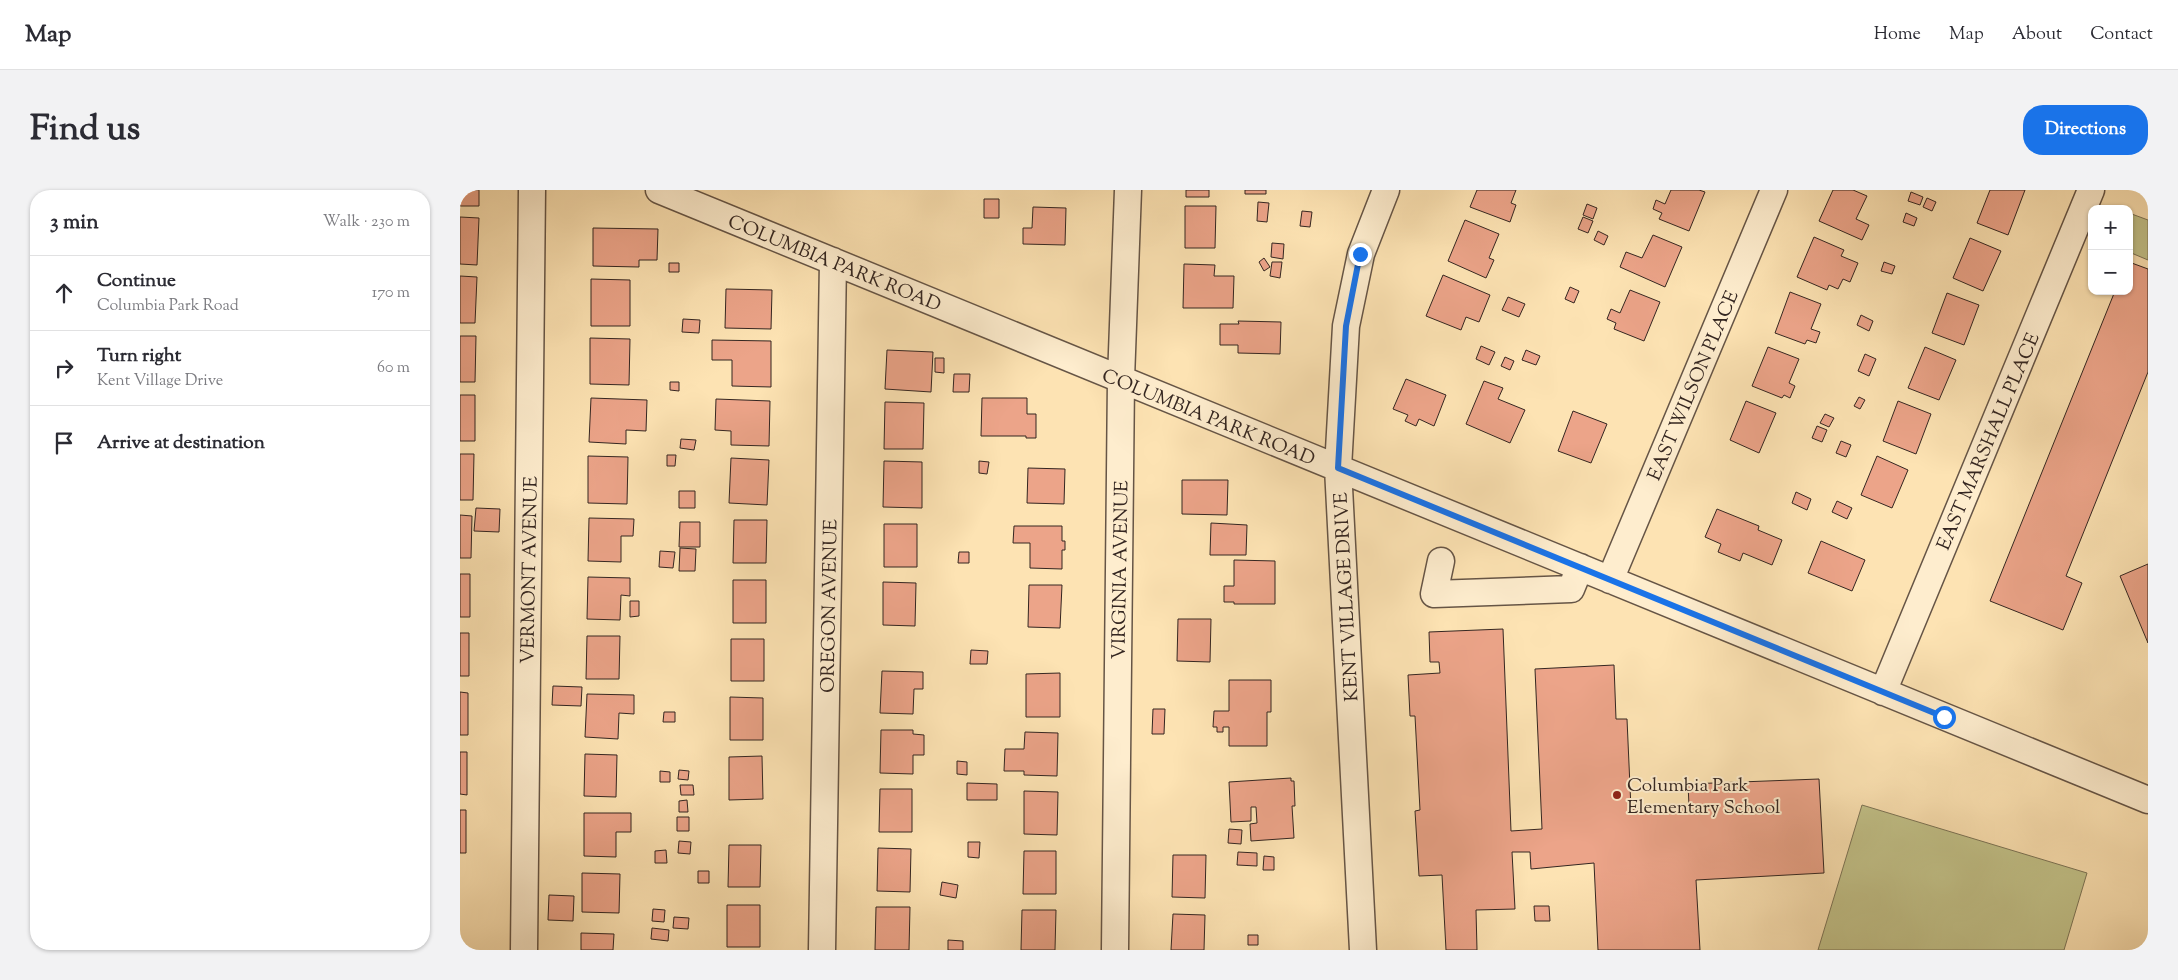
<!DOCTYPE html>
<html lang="en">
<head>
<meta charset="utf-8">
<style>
	body { margin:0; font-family:"Sorts Mill Goudy",serif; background:#f2f2f3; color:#2b2b33 }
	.controls { position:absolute; right:15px; top:15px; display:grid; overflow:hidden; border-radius:10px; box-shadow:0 1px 4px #0004 }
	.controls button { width:45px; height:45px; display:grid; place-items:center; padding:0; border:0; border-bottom:1px solid #e1e1e2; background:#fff; color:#2b2b33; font:25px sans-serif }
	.stop { position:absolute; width:15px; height:15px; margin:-11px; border:4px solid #1a73e8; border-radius:50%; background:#fff }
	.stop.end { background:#1a73e8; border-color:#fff; box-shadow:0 1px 5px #0008 }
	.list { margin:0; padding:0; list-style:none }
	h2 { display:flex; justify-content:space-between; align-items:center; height:65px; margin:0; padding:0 20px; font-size:21px }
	h2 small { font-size:16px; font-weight:400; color:#7c7c81 }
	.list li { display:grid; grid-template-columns:32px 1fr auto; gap:15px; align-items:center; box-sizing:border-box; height:75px; padding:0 20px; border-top:1px solid #e1e1e2 }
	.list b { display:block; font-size:19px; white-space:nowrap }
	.list p { margin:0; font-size:16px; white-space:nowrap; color:#7c7c81 }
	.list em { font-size:16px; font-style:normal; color:#7c7c81 }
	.icon { flex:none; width:28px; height:28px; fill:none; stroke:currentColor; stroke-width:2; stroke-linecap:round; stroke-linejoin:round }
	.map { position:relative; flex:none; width:1688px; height:760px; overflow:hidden; border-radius:20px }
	header { display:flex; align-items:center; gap:30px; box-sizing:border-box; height:70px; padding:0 25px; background:#fff; border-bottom:1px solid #e1e1e2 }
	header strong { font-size:24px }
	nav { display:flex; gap:28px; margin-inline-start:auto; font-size:18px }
	.intro { display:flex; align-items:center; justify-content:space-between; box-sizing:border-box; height:120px; padding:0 30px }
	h1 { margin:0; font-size:35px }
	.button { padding:12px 22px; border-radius:20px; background:#1a73e8; color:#fff; font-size:18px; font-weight:700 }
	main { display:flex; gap:30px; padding:0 30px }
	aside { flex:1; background:#fff; border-radius:20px; box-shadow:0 1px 4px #0004 }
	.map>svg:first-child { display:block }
	.green { fill:#c3c38a; stroke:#7c7456 }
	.building { fill:#eca489; stroke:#342621 }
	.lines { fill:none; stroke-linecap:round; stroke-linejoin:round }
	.minor-casing { stroke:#665546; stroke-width:29 }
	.minor { stroke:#feedce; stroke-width:26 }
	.route { stroke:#1a73e8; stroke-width:6 }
	.poi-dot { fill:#8f2418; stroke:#feedce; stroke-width:2 }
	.labels { text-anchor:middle; stroke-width:4; stroke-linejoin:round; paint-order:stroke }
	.street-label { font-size:19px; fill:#342621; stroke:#feedce }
	.poi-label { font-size:19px; fill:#342621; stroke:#feedce; text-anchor:start }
</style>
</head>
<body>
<header>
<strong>Map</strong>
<nav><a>Home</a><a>Map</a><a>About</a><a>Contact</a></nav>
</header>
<div class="intro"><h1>Find us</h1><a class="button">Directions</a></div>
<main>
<aside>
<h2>3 min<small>Walk · 230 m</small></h2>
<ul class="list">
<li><svg class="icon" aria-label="ahead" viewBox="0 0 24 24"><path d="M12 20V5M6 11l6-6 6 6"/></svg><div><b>Continue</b><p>Columbia Park Road</p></div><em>170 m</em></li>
<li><svg class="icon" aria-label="right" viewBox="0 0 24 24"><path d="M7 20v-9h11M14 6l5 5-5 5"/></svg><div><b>Turn right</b><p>Kent Village Drive</p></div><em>60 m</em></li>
<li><svg class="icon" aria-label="arrive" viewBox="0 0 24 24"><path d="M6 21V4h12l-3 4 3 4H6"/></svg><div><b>Arrive at destination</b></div></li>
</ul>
</aside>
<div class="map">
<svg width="1688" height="760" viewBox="0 0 1688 760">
	<rect width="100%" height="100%" fill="#fde3b3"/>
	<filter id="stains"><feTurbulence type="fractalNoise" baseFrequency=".004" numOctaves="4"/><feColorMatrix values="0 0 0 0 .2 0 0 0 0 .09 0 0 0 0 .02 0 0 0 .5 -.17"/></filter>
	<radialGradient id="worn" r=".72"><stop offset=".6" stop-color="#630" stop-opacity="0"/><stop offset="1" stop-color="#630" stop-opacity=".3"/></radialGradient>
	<path class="green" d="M1669 23 1688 30V70L1669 62Z
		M1402 615 1627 683 1604 760H1358Z"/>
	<path class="building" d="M0 0H19V16H0Z
		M726 0H749V7H726Z
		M785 0H806V4H785Z
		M1017 0H1056L1051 13 1056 15 1050 32 1010 17Z
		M1211 0H1239L1245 2 1229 41 1199 29 1202 23 1193 19 1196 10 1205 14Z
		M1373 0H1393L1407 6 1396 29 1409 35 1402 50 1359 31Z
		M1530 0H1565L1548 45 1517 33Z
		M1451 2 1463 7 1460 15 1448 11Z
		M1467 8 1476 12 1472 21 1463 17Z
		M524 9H539V28H524Z
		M798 12 809 13 807 32 797 31Z
		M1127 14 1137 18 1133 29 1123 25Z
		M725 16H756L755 58H725Z
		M573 17 606 18 605 55 563 54V38H572Z
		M842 21 852 22 850 37 840 36Z
		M1446 23 1457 28 1454 36 1443 32Z
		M0 27 19 28 17 75 0 74Z
		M1123 27 1133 31 1128 43 1118 39Z
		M1005 30 1039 44 1029 68 1034 70 1026 88 988 71Z
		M133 38 198 39 197 70H179V77L133 76Z
		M1138 41 1148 46 1144 55 1134 50Z
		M1193 45 1222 57 1205 97 1160 77 1166 62 1182 68Z
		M1354 47 1384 60 1381 66 1398 73 1390 92 1383 89 1378 99 1369 95 1367 100 1337 87Z
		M1510 48 1541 61 1523 101 1493 88Z
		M812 53 824 54 823 69 811 67Z
		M804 68 810 77 804 81 799 72Z
		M812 72H822L820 88 810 86Z
		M1424 72 1435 76 1432 84 1421 81Z
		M1669 72 1688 79V182L1606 386 1622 393 1603 440 1530 411 1655 101H1669Z
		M209 73H219V82H209Z
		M724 74 755 75 754 86H774L773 118H723Z
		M983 85 1030 105 1019 132 1006 127 1001 140 966 126Z
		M0 86 17 87 15 133H0Z
		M131 89 170 90V136H131Z
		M1110 97 1119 101 1114 113 1105 109Z
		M266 99 312 100 311 139 265 138Z
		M1170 100 1200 112 1184 151 1154 139 1156 133 1147 129 1151 119 1160 123Z
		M1330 102 1361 114 1351 139 1360 142 1356 153 1347 150 1345 154 1315 143Z
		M1487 103 1519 115 1504 155 1472 143Z
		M1048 107 1065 114 1059 127 1042 120Z
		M1401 125 1413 131 1409 141 1397 135Z
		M223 129 240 130 239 143 222 142Z
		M778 131 821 132 820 164 778 163V155H760V134H779Z
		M0 146H16L15 192H0Z
		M130 148 170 149 169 195 130 194Z
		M252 150 311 151V197L272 196V170H252Z
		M1021 156 1035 162 1029 175 1016 169Z
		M1308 157 1339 169 1329 193 1335 196 1330 208 1324 205 1322 208 1292 196Z
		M1465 157 1496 170 1479 210 1448 198Z
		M427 160 473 162 471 202 425 199Z
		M1066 160 1080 166 1076 175 1062 170Z
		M1405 164 1416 169 1409 186 1398 181Z
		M1045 167 1054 171 1050 180 1041 176Z
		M475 168H484V183L475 182Z
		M494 184H510L509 202H493Z
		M946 189 986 205 974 236 959 229 956 236 945 231 948 225 933 219Z
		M1024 191 1043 198 1038 209 1065 220 1050 253 1006 234Z
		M210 192H219V201L210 200Z
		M0 205H15V251H0Z
		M1399 207 1405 210 1400 219 1394 216Z
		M131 208 187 210 186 241 166 240V254L129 252Z
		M522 208H567V224H576V248H566V246H521Z
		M256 209 310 211 309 256 271 255V241L255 240Z
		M1286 211 1316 223 1299 263 1270 250Z
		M1438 211 1471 224 1456 264 1423 251Z
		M425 212 464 213 463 259H424Z
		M1113 221 1147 234 1131 273 1098 261Z
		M1365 224 1374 228 1369 237 1360 233Z
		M1357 236 1367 240 1362 252 1352 248Z
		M221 249 236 250 234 260 220 258Z
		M1381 251 1391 255 1386 267 1376 263Z
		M0 264H14L13 310H0Z
		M207 265H216L215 276H207Z
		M128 266 168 267 167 314 128 313Z
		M1417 266 1448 280 1432 318 1401 305Z
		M271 268 309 270 307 315 269 313Z
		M424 271 462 272V318L423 317Z
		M519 271 529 272 527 284 519 283Z
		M568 278 605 279 604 314 567 313Z
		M722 290H768L767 325 722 324Z
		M219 301H235V318H219Z
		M1336 302 1351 309 1347 320 1332 313Z
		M1377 311 1392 318 1387 329 1372 322Z
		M16 318 40 319 39 342 14 341Z
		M1257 319 1299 336 1298 340 1322 350 1312 375 1283 363 1280 371 1258 362 1261 354 1245 347Z
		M0 325 12 326 11 368H0Z
		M129 328 174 329 173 346H161V372L128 371Z
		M274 330H307L306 373H273Z
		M220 332H240V357H219Z
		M751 333 787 335 786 365H750Z
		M424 334H457V377H424Z
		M554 336H602V351H605V360H602V379L570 378V353H553Z
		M1361 351 1405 370 1392 401 1348 383Z
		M220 358 236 359 235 381H219Z
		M200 361 215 362 213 378 199 377Z
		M499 362H509V373H498Z
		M774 370 815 371V414H774V412H764V396H774Z
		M1688 374V453L1660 386Z
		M0 384H10V427H0Z
		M128 387 170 388V406L161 405 160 430 127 429Z
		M273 390H306V433H273Z
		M423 392 456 393 455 436 423 435Z
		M569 395H602L600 438 568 437Z
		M170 411H179V426L170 427Z
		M718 429H751L750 472 717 471Z
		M1043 439 1051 641 1082 639 1075 479 1154 475 1156 529H1167L1171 619 1229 616 1228 594 1359 589 1364 683 1236 690 1240 760H1138L1134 673 1071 679 1070 662H1052L1055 719 1016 720 1017 760H986L982 685 959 686 955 621 960 620 955 526H950L948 485 980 483 979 472H970L969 442Z
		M0 443H9V486H0Z
		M127 446H160L159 489H126Z
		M271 449H304V491H271Z
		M511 460 528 461 527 474H510Z
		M422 481 463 482V499H454L453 524 420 523Z
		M600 483V527H566V484Z
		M769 490H811V522H807V556H769V537H763V542H757V537H753L754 521H769Z
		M93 496 122 497 121 516 92 515Z
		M0 502 8 503V545H0Z
		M127 504 174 505V524L159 523 158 549 125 547Z
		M270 507 303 508V550H270Z
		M693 519H705L704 544H692Z
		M204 522H215V532H203Z
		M421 540H453V544L464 545V565H453V584L420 583Z
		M565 542 598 543 597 586 564 585V581H544L545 559H564Z
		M0 562H7V605L0 604Z
		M125 564 157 565 156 607 124 606Z
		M302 566 303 609 269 610V567Z
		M497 571 507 572V585L497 584Z
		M219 580 229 581 228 590 218 589Z
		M200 581 210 582V592H200Z
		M831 588V591H834L835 616H832L834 648 791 651 790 634 797 633 796 617H791V631L771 632 769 592Z
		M507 593 537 594V610H507Z
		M220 595H233L234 605H221Z
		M420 599H452V642H419Z
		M564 601 598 602 597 645 564 644Z
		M227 610 228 622H219V611Z
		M0 620H6V663H0Z
		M124 623H171V642H156V667L124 666Z
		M217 627H229V641H217Z
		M769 639 782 640 781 654 768 653Z
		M219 651 231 652 230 664 218 663Z
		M508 652H520L519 668 508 667Z
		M269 655H301L300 697H268Z
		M418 658 451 659 450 702 417 701Z
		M206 660 207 673H195V661Z
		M564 661H596V704H563Z
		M778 662 797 663V676L777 675Z
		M713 665H746L745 708 712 707Z
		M804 666 814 667V680H803Z
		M238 681H249V693H238Z
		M122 683 160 684 159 723 122 722Z
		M482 692 498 695 496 708 480 705Z
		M89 705 114 706 113 731 88 730Z
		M267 715H300V757H267Z
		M1074 716H1089L1090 731H1075Z
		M416 717H450L449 760H415Z
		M193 719 205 720 204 732 192 731Z
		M562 720H596L595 760H561Z
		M713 724 745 725 744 760H711Z
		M214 727 229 728 228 739 213 738Z
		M192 738 209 740 208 751 191 749Z
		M121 743 154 744 153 760H121Z
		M788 745H798V755H788Z
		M488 750 503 751V760H488Z"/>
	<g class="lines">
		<g class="minor-casing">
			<path id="minor" d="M199 0 1688 610
				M981 371 974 404 1111 399 1120 377
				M1150 390 1314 0
				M1423 502 1631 0
				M64 760 72 0
				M362 760 373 71
				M655 760 661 189 668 0
				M903 760 878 278 886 136 901 64 926 0"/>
		</g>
		<use href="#minor" class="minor"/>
	</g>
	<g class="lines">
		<path class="route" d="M900 64 886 136 878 278 1484 527"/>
	</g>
	<circle class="poi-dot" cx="1157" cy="605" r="5"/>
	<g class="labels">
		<g class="street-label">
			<text transform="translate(375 72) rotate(22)" y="7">COLUMBIA PARK ROAD</text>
			<text transform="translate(1232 195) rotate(-67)" y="7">EAST WILSON PLACE</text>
			<text transform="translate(749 226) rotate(22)" y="7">COLUMBIA PARK ROAD</text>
			<text transform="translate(1527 251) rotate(-67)" y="7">EAST MARSHALL PLACE</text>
			<text transform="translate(68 380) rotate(-89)" y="7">VERMONT AVENUE</text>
			<text transform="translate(659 380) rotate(-89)" y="7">VIRGINIA AVENUE</text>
			<text transform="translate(885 407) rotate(-93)" y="7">KENT VILLAGE DRIVE</text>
			<text transform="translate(368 416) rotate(-89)" y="7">OREGON AVENUE</text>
		</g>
		<g class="poi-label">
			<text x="1167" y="601">Columbia Park<tspan x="1167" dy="22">Elementary School</tspan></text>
		</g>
	</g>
	<rect width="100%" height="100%" filter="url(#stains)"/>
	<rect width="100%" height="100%" fill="url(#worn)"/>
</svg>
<div class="controls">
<button>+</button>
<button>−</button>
</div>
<div class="stop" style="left:1484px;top:527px"></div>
<div class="stop end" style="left:900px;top:64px"></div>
</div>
</main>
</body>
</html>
